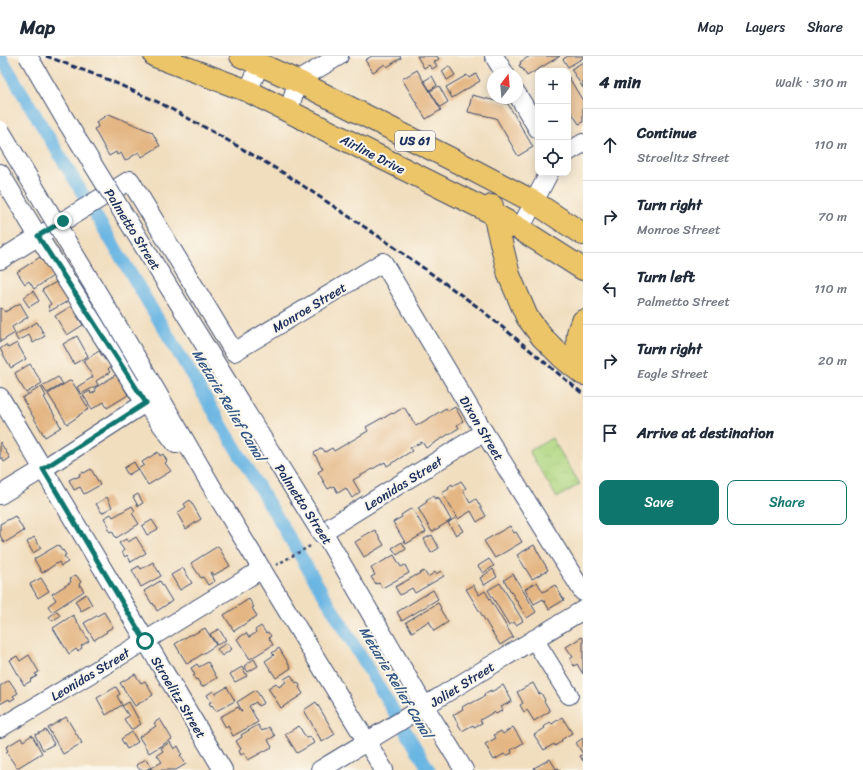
<!DOCTYPE html>
<html lang="en">
<head>
<meta charset="utf-8">
<style>
	body { margin:0; font-family:Sriracha,sans-serif; background:#f6f6f7; color:#1f2937 }
	.controls { position:absolute; right:12px; top:12px; display:grid; overflow:hidden; border-radius:8px; box-shadow:0 2px 10px #0003 }
	.controls button { width:36px; height:36px; display:grid; place-items:center; padding:0; border:0; border-bottom:1px solid #e0e1e3; background:#fff; color:#1f2937; font:20px sans-serif }
	.compass { position:absolute; left:487px; top:12px; width:36px; height:36px; border-radius:50%; background:#fff; box-shadow:0 2px 10px #0003; rotate:16deg }
	.stop { position:absolute; width:12px; height:12px; margin:-9px; border:3px solid #0f766e; border-radius:50%; background:#fff }
	.stop.end { background:#0f766e; border-color:#fff; box-shadow:0 1px 4px #0008 }
	.list { margin:0; padding:0; list-style:none }
	h2 { display:flex; justify-content:space-between; align-items:center; height:52px; margin:0; padding:0 16px; font-size:17px }
	h2 small { font-size:13px; font-weight:400; color:#747a83 }
	.list li { display:grid; grid-template-columns:26px 1fr auto; gap:12px; align-items:center; box-sizing:border-box; height:72px; padding:0 16px; border-top:1px solid #e0e1e3 }
	.list b { display:block; font-size:15px; white-space:nowrap }
	.list p { margin:0; font-size:13px; white-space:nowrap; color:#747a83 }
	.list em { font-size:13px; font-style:normal; color:#747a83 }
	.actions { display:flex; gap:8px; padding:12px 16px }
	.actions a { flex:1; padding:9px 0; border:1px solid #0f766e; border-radius:8px; text-align:center; font-size:14px; color:#0f766e }
	.actions .main { background:#0f766e; color:#fff }
	.icon { flex:none; width:22px; height:22px; fill:none; stroke:currentColor; stroke-width:2; stroke-linecap:round; stroke-linejoin:round }
	.map { position:relative; flex:none; width:583px; height:714px; overflow:hidden }
	header { display:flex; align-items:center; gap:24px; box-sizing:border-box; height:56px; padding:0 20px; background:#fff; border-bottom:1px solid #e0e1e3 }
	header strong { font-size:19px }
	nav { display:flex; gap:22px; margin-inline-start:auto; font-size:14px }
	main { display:flex }
	aside { flex:1; background:#fff }
	.map>svg:first-child { display:block }
	.park { fill:url(#park-crowns); stroke:#65826f }
	.lines { fill:none; stroke-linecap:round; stroke-linejoin:round }
	.canal { stroke:#6ab6e3; stroke-width:13 }
	.building { fill:#e4b683 }
	.minor-casing { stroke:#3b496d; stroke-width:20 }
	.major-casing { stroke:#3b496d; stroke-width:24 }
	.highway-casing { stroke:#3b496d; stroke-width:24 }
	.path { stroke:#3b496d; stroke-width:2.5; stroke-dasharray:3 3; stroke-linecap:butt }
	.minor { stroke:#fff; stroke-width:18 }
	.major { stroke:#edc569; stroke-width:22 }
	.highway { stroke:#edc569; stroke-width:22 }
	.rail { stroke:#1b2f5e; stroke-width:3; stroke-dasharray:6 3; stroke-linecap:butt }
	.minor-bridge-casing { stroke:#3b496d; stroke-width:20; stroke-linecap:butt }
	.minor-bridge { stroke:#fff; stroke-width:18 }
	.route { stroke:#0f766e; stroke-width:5 }
	.labels { text-anchor:middle; stroke-width:4; stroke-linejoin:round; paint-order:stroke }
	.shield { fill:#fbf7ec; stroke:#5e6b89; stroke-width:1 }
	.shield-label { font-size:12px; font-weight:bold; fill:#1b2f5e }
	.street-label { font-size:13px; fill:#1b2f5e; stroke:#fbf7ec }
	.water-label { font-size:14px; font-style:italic; fill:#335886; stroke:#fbf7ec }
</style>
</head>
<body>
<header>
<strong>Map</strong>
<nav><a>Map</a><a>Layers</a><a>Share</a></nav>
</header>
<main>
<div class="map">
<svg width="583" height="714" viewBox="0 0 583 714">
	<defs>
		<pattern id="park-crowns" width="20" height="18" patternUnits="userSpaceOnUse"><rect width="20" height="18" fill="#afd680"/><path d="M2 6a3 3 0 1 1 6 0M12 15a3 3 0 1 1 6 0" fill="none" stroke="#96b871"/></pattern>
	</defs>
	<rect width="100%" height="100%" fill="#fbf7ec"/>
	<filter id="ink" filterUnits="userSpaceOnUse"><feTurbulence type="fractalNoise" baseFrequency=".025" numOctaves="2"/><feDisplacementMap in="SourceGraphic" scale="8" xChannelSelector="R" yChannelSelector="G"/><feConvolveMatrix kernelMatrix="1 2 1 2 8 2 1 2 1" color-interpolation-filters="sRGB"/></filter>
	<filter id="wash" filterUnits="userSpaceOnUse"><feTurbulence type="fractalNoise" baseFrequency=".012" numOctaves="4" result="noise"/><feDisplacementMap in="SourceGraphic" scale="16" xChannelSelector="R" yChannelSelector="G"/><feGaussianBlur stdDeviation="0.9" result="paint"/><feColorMatrix in="noise" values="0 0 0 0 0 0 0 0 0 0 0 0 0 0 0 0 0 1.4 0 .05"/><feComposite in="paint" operator="in"/></filter>
	<g filter="url(#wash)">
		<rect width="100%" height="100%" fill="#f1debf"/>
		<path class="park" d="M552 382 580 428 557 442 529 395Z"/>
		<g class="lines">
			<path class="canal" d="M0 0 429 714"/>
		</g>
		<g id="blocks">
			<path class="building" d="M372 0H400L401 2 387 11 385 8 373 16 365 4Z
				M417 0H437L439 3 434 6 437 10 432 13 429 9 424 12Z
				M530 0H560L527 20 522 12 521 13 519 9 521 8 520 6Z
				M568 0H583V2L568 11 563 3Z
				M583 6V32L571 13Z
				M449 10 455 19 447 24 442 15Z
				M417 14 441 54 426 63 402 23Z
				M476 18 480 25 452 42 446 31 467 19 469 22Z
				M432 20 437 29 430 34 424 25Z
				M568 20 583 45V66L579 68 568 51Z
				M439 30 448 46 440 51 430 35Z
				M472 39 508 48 533 91 518 100 496 62 468 56Z
				M109 58 152 76 160 90 142 101 139 96 125 105 121 97 117 99 116 96 109 100 94 73 98 71 96 66Z
				M40 201 43 205 46 203 53 220 34 233 29 225 25 228 17 216Z
				M58 225 70 244 50 255 48 250 51 248 42 234Z
				M33 235 39 245 29 251 23 242Z
				M20 247 28 261 12 271 15 277 0 286V253L2 252 5 256Z
				M73 249 79 259 77 260 83 269 67 279 55 260Z
				M37 266 45 280 33 287 29 279 18 285 15 279Z
				M77 280 88 300 74 308 63 288Z
				M17 287 26 303 11 312 0 293 6 289 8 292Z
				M99 295 105 304 107 303 111 310 108 313 110 316 96 325 98 329 81 338 77 331 93 321 83 305Z
				M30 308 42 327 26 337 16 321H17L15 317Z
				M117 318 125 331 124 332 128 339 107 352 104 346 92 353 83 339 90 335 91 338 96 335 95 332Z
				M58 321 63 328 47 337 42 330Z
				M71 324 89 353 79 359V360L67 368 48 338Z
				M41 331 46 340 44 341 61 371 45 381 22 342Z
				M404 351 416 370 446 352 448 355 455 351 463 365 457 369 459 372 426 392 422 386 410 392 412 395 387 410 385 406 353 424 360 436 352 442 346 432 338 437 334 430 328 433 318 416 323 413 314 397 322 392 325 396 332 392 334 395 368 375 366 371 382 362V363L392 357 393 358Z
				M0 386 10 402 4 406 2 402 0 403Z
				M158 396 160 400 163 398 167 405 165 407 171 415 148 429 138 413 144 409 142 406Z
				M134 406 138 413 128 419 124 412Z
				M91 413 100 429 84 438 80 431 74 434 69 424 75 421V422L80 420 79 418 83 416 84 417Z
				M461 425 466 432 463 434 470 447 476 443 486 460 477 466 471 455 458 463 442 437 449 433 448 431 452 428 453 430Z
				M138 438 143 447 138 450 133 441Z
				M433 440 435 443 438 441 451 464 432 476 418 452 427 446 426 444Z
				M107 441 112 451 102 457 96 448Z
				M190 444 201 463 186 473 177 457 186 451 184 448Z
				M132 450 135 455 132 457 139 468 116 482 112 475 110 476 107 472 109 470 104 462 111 458 113 461Z
				M412 452 426 476 406 488 393 466 402 461 401 459Z
				M15 460 24 475 4 487 0 479V468Z
				M455 462 463 475 456 479 448 467Z
				M152 464 158 473 147 479 142 470Z
				M510 470 514 477 516 476 522 486 495 502 484 485Z
				M375 474 384 489 364 501 355 486 362 482 361 481Z
				M432 479 439 492 431 497 424 483Z
				M34 481 41 492 33 497 27 486Z
				M136 481 146 497 131 506 127 499 125 501 122 496 124 494 119 487 126 483 128 486Z
				M402 486 406 493 397 499 392 492Z
				M58 489 62 495 63 494 66 499 64 500 68 506 61 510 59 506 42 517 34 503Z
				M534 489 548 514 532 523 517 499Z
				M218 490 230 510 214 519 212 516 210 517 215 525 208 529 203 521 201 522 191 507Z
				M394 499 401 511 405 509 409 517 382 532 379 527 376 528 371 521 375 519 371 512Z
				M489 503 494 510 483 517 478 510Z
				M153 506 161 520 141 531 132 514 139 510 141 513Z
				M183 512 192 527 180 534 171 519Z
				M493 513 497 521 484 529 480 522Z
				M424 515 428 521 435 516 436 518 441 515 444 520 415 537 412 532 400 539 395 531Z
				M513 518 536 556 527 562 504 524Z
				M76 519 81 526 79 528 84 535 52 556 48 550 56 544 52 538 71 526 70 523Z
				M41 522 49 535 38 542 30 528Z
				M160 525 172 545 157 555 153 547 152 548 144 535Z
				M537 526 543 536 555 529 564 544 549 553 543 543 534 548 525 533Z
				M500 527 523 565 516 569 514 566 509 569 488 534Z
				M473 529 479 539 485 535 513 581 500 589 466 533Z
				M433 534 438 543 402 565 397 556Z
				M86 538 92 549 81 555 75 545Z
				M249 543 254 551 252 552 257 560 234 575 224 559Z
				M438 547 441 552 440 553 448 566 434 575 429 565 412 576 406 566Z
				M57 555 60 560 52 565 49 561Z
				M104 556 113 571 106 575 107 576 94 584 84 567Z
				M73 559 89 585 81 590 82 592 78 595 76 593 69 598 53 572Z
				M261 570 266 577 268 576 271 580 269 582 273 589 250 603 237 583 246 577 249 581 256 577 255 574Z
				M205 572 216 589 187 608 175 588 191 578 192 579Z
				M219 573 226 584 217 589 210 578Z
				M582 581 583 582V618L577 608 574 610 570 603 573 601 566 591Z
				M227 587 232 593 222 600 217 593Z
				M279 592 291 612 276 622 265 605 274 599 272 597Z
				M29 599 39 616 35 618 37 620 30 624 31 625 24 629 10 604 17 600 20 605Z
				M254 603 258 610 248 616 244 610Z
				M208 606 217 622 202 631 197 623 196 624 193 620 195 619 191 612 197 608 199 611Z
				M242 611 247 620 235 626 230 618Z
				M135 618 141 627 145 625 153 639 135 650 120 627Z
				M291 619 296 627 298 626 300 630 299 631 303 638 281 652 268 632 276 627 279 631 286 626 284 623Z
				M9 624 18 637 13 640 15 642 10 645 9 643 0 648V630Z
				M533 627 539 638 541 637 545 644 544 645 550 655 534 665 527 654 524 656 520 649 523 647 517 636Z
				M503 629 512 645 501 651 503 654 496 658 494 656 480 664 482 667 474 671 473 669 462 675 453 659 463 653 462 651 469 647 470 648 485 640 484 638 491 634V636Z
				M116 631 120 638 117 640 122 649 106 659 97 642Z
				M227 631 235 645 216 655 212 649 211 650 209 647 211 646 207 639 213 635 215 638Z
				M256 634 264 647 258 650 256 646 249 650 258 666 233 680 228 670 226 672 220 661 238 651 241 655H242L237 646Z
				M129 646 141 668 131 674 124 663 129 660 122 650Z
				M316 646 335 678 322 686 304 654Z
				M66 661 82 687 63 698 48 672Z
				M562 661 572 677 561 684 562 685 555 690 554 688 544 694 534 679 545 672 544 671 550 666 552 668Z
				M160 663 172 683 149 697 139 681 156 670 154 667Z
				M258 669 262 675 269 671 275 680 268 684 272 691 248 704 244 697 241 699 239 695 241 693 236 685 242 681 241 679Z
				M299 670 306 682 310 680 314 687 297 697 285 678Z
				M513 671 523 687 511 694 512 697 506 700 504 698 494 704 485 688 496 682 494 679 501 675 503 678Z
				M46 674 54 688 43 694 35 679Z
				M132 676 138 686 127 693 121 683Z
				M32 679 42 697 17 712 6 696 8 695 6 691 21 682 23 685Z
				M583 682V705L580 700 583 698 576 687Z
				M170 686 174 693 178 690 182 698 180 699 186 708 176 714H148L162 706 157 699 163 695 161 692Z
				M146 703 151 711 146 714H140L136 709Z
				M550 703 556 713 558 712 560 714H535L534 712Z"/>
		</g>
	</g>
	<g filter="url(#ink)">
		<use href="#blocks" fill-opacity="0" stroke="#3b496d" stroke-width="1"/>
		<g class="lines">
			<g class="minor-casing">
				<path id="minor" d="M494 0 505 18
					M248 35 260 8 256 0
					M517 38 538 73
					M289 56 297 25 339 0
					M568 96 583 87
					M0 117 38 180 145 347 176 388
					M520 173 549 117
					M0 204 130 124 234 296 383 206 484 376 583 536
					M147 319 219 443 384 714
					M0 341 223 714
					M0 439 43 413 145 347
					M534 583 569 639
					M0 672 145 585 262 513
					M320 714C408 661 495 606 583 554
					M464 714 425 651 328 484 321 477 484 376"/>
			</g>
			<g class="major-casing">
				<path id="major" d="M534 146 578 175"/>
			</g>
			<g class="highway-casing">
				<path id="highway" d="M155 0 248 35 494 158 520 173 583 213
					M241 0 297 25 467 111 534 146
					M492 150 509 219 527 261 542 281 563 302 583 318
					M578 175 583 178
					M583 265C575 277 576 293 583 305"/>
			</g>
			<path class="path" d="M276 509 312 489"/>
			<use href="#minor" class="minor"/>
			<use href="#major" class="major"/>
			<use href="#highway" class="highway"/>
			<path class="rail" d="M46 0 109 24 162 48 215 77 287 119 387 186 478 251 583 338"/>
			<g class="minor-bridge-casing">
				<path id="minor-bridge" d="M28 0 66 65 321 477
					M0 74 147 319"/>
			</g>
			<use href="#minor-bridge" class="minor-bridge"/>
		</g>
	</g>
	<g class="lines" filter="url(#ink)">
		<path class="route" d="M63 165 38 180 146 347 43 413 145 585"/>
	</g>
	<g class="labels">
		<rect class="shield" x="395" y="75" width="40" height="20" rx="3"/>
		<g class="shield-label">
			<text x="415" y="89">US 61</text>
		</g>
		<g class="street-label">
			<text transform="translate(373 98) rotate(27)" y="5">Airline Drive</text>
			<text transform="translate(133 173) rotate(58)" y="5">Palmetto Street</text>
			<text transform="translate(309 251) rotate(-31)" y="5">Monroe Street</text>
			<text transform="translate(482 372) rotate(59)" y="5">Dixon Street</text>
			<text transform="translate(403 427) rotate(-32)" y="5">Leonidas Street</text>
			<text transform="translate(304 448) rotate(57)" y="5">Palmetto Street</text>
			<text transform="translate(90 618) rotate(-31)" y="5">Leonidas Street</text>
			<text transform="translate(462 628) rotate(-32)" y="5">Joliet Street</text>
			<text transform="translate(179 641) rotate(59)" y="5">Stroelitz Street</text>
		</g>
		<g class="water-label">
			<text transform="translate(229 349) rotate(59)" y="5">Metarie Relief Canal</text>
			<text transform="translate(396 626) rotate(59)" y="5">Metarie Relief Canal</text>
		</g>
	</g>
</svg>
<div class="controls">
<button>+</button>
<button>−</button>
<button><svg class="icon" aria-label="locate" viewBox="0 0 24 24"><circle cx="12" cy="12" r="6"/><path d="M12 2v4M12 18v4M2 12h4M18 12h4"/></svg></button>
</div>
<svg class="compass" viewBox="-18 -18 36 36"><path d="M0-13l5 13h-10z" fill="#e53935"/><path d="M0 13l5-13h-10z" fill="#747a83"/></svg>
<div class="stop" style="left:145px;top:585px"></div>
<div class="stop end" style="left:63px;top:165px"></div>
</div>
<aside>
<h2>4 min<small>Walk · 310 m</small></h2>
<ul class="list">
<li><svg class="icon" aria-label="ahead" viewBox="0 0 24 24"><path d="M12 20V5M6 11l6-6 6 6"/></svg><div><b>Continue</b><p>Stroelitz Street</p></div><em>110 m</em></li>
<li><svg class="icon" aria-label="right" viewBox="0 0 24 24"><path d="M7 20v-9h11M14 6l5 5-5 5"/></svg><div><b>Turn right</b><p>Monroe Street</p></div><em>70 m</em></li>
<li><svg class="icon" aria-label="left" viewBox="0 0 24 24"><path d="M17 20v-9H6M10 6l-5 5 5 5"/></svg><div><b>Turn left</b><p>Palmetto Street</p></div><em>110 m</em></li>
<li><svg class="icon" aria-label="right" viewBox="0 0 24 24"><path d="M7 20v-9h11M14 6l5 5-5 5"/></svg><div><b>Turn right</b><p>Eagle Street</p></div><em>20 m</em></li>
<li><svg class="icon" aria-label="arrive" viewBox="0 0 24 24"><path d="M6 21V4h12l-3 4 3 4H6"/></svg><div><b>Arrive at destination</b></div></li>
</ul>
<div class="actions"><a class="main">Save</a><a>Share</a></div>
</aside>
</main>
</body>
</html>
